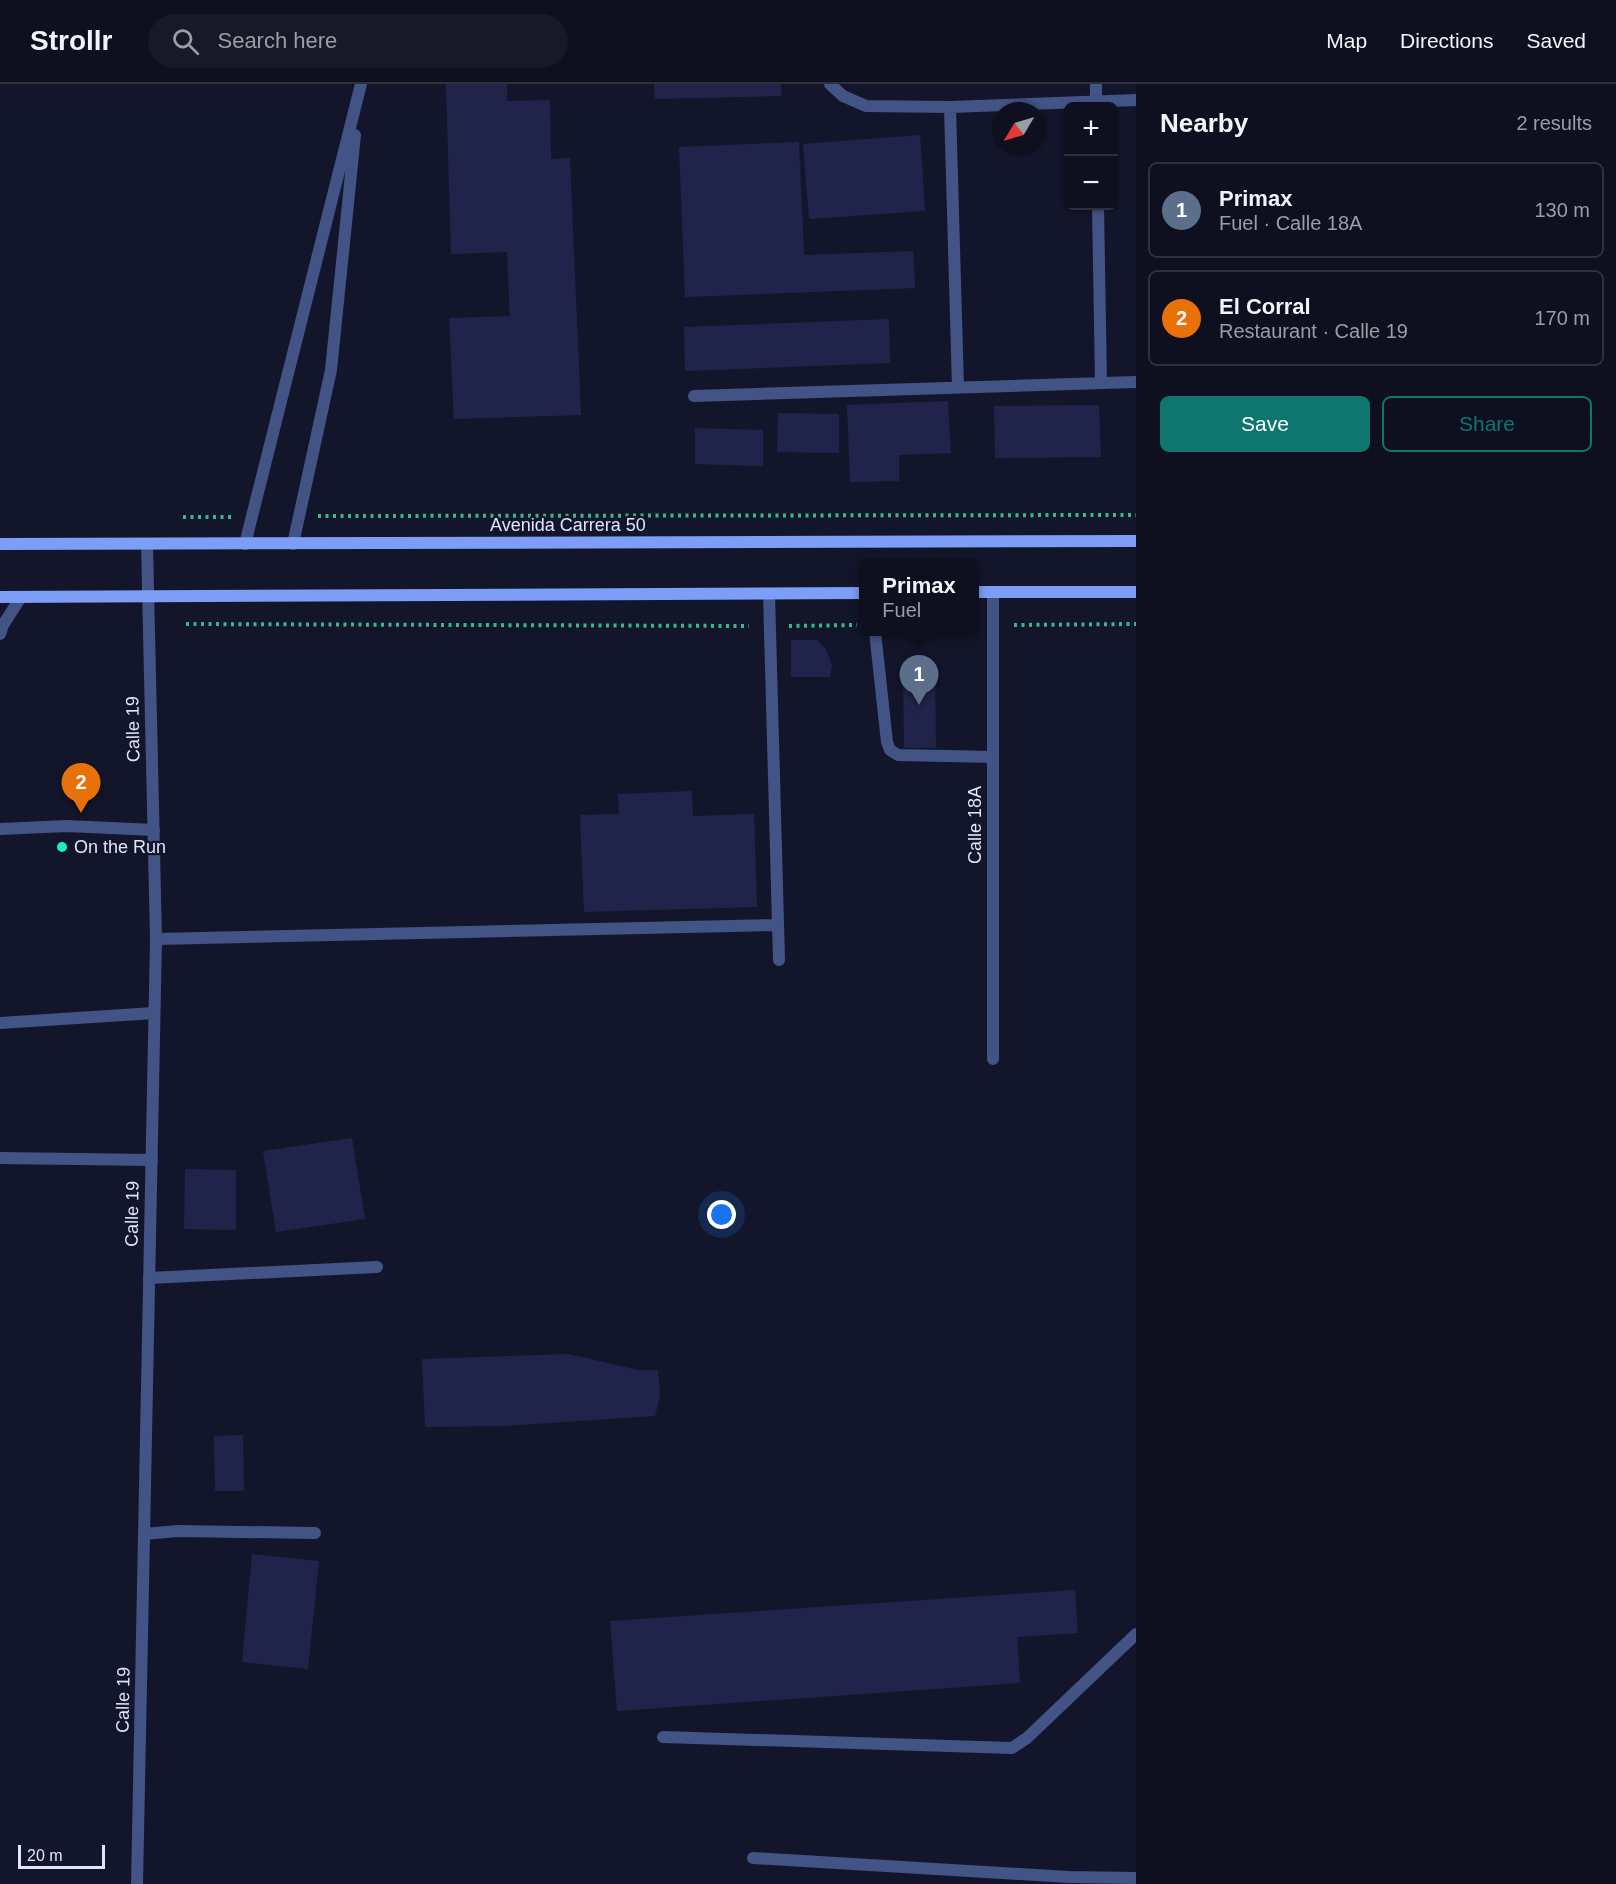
<!DOCTYPE html>
<html lang="en">
<head>
<meta charset="utf-8">
<style>
	body { margin:0; font-family:Helvetica,sans-serif; background:#171929; color:#f1f3f6 }
	.controls { position:absolute; right:18px; top:18px; display:grid; overflow:hidden; border-radius:9px; box-shadow:0 2px 4px #0004 }
	.controls button { width:54px; height:54px; display:grid; place-items:center; padding:0; border:0; border-bottom:2px solid #2e303e; background:#0e1020; color:#f1f3f6; font:30px sans-serif }
	.compass { position:absolute; left:992px; top:18px; width:54px; height:54px; border-radius:50%; background:#0e1020; box-shadow:0 2px 4px #0004; rotate:232deg }
	.scale { position:absolute; left:18px; bottom:15px; width:87px; box-sizing:border-box; padding-left:6px; border:3px solid #dfe5fd; border-top:0; font-size:16px; line-height:21px; white-space:nowrap; color:#dfe5fd; -webkit-text-stroke:4px #13162b; paint-order:stroke }
	.you { position:absolute; left:722px; top:1131px; width:21px; height:21px; margin:-15px; border:4px solid #fff; border-radius:50%; background:#1a73e8; box-shadow:0 0 0 9px #1a73e833 }
	.badge { display:grid; place-items:center; width:39px; height:39px; border-radius:50%; background:#0f766e; color:#fff; font-size:20px; font-weight:700 }
	.pin { position:absolute; translate:-50% -50px; filter:drop-shadow(0 2px 3px #0008) }
	.pin::after { content:''; position:absolute; top:32px; width:21px; height:18px; background:inherit; clip-path:polygon(0 0,100% 0,50% 100%) }
	.popup { position:absolute; left:859px; top:474px; width:120px; height:78px; box-sizing:border-box; display:grid; place-content:center; border-radius:9px; background:#0e1020; filter:drop-shadow(0 2px 4px #0005); font-size:20px; white-space:nowrap; color:#9b9da5 }
	.popup b { font-size:22px; color:#f1f3f6 }
	.popup::after { content:''; position:absolute; left:50%; top:100%; margin-left:-12px; border:12px solid transparent; border-top-color:#0e1020 }
	.list { margin:0; padding:0; list-style:none }
	h2 { display:flex; justify-content:space-between; align-items:center; height:78px; margin:0; padding:0 24px; font-size:26px }
	h2 small { font-size:20px; font-weight:400; color:#9b9da5 }
	.list li { display:grid; grid-template-columns:39px 1fr auto; gap:18px; align-items:center; box-sizing:border-box; height:96px; margin:0 12px 12px; padding:0 12px; border:2px solid #2e303e; border-radius:9px }
	.list b { display:block; font-size:22px; white-space:nowrap }
	.list p { margin:0; font-size:20px; white-space:nowrap; color:#9b9da5 }
	.list em { font-size:20px; font-style:normal; color:#9b9da5 }
	.actions { display:flex; gap:12px; padding:18px 24px }
	.actions a { flex:1; padding:14px 0; border:2px solid #0f766e; border-radius:9px; text-align:center; font-size:21px; color:#0f766e }
	.actions .main { background:#0f766e; color:#fff }
	.icon { flex:none; width:33px; height:33px; fill:none; stroke:currentColor; stroke-width:2; stroke-linecap:round; stroke-linejoin:round }
	.map { position:relative; flex:none; width:1136px; height:1800px; overflow:hidden }
	header { display:flex; align-items:center; gap:36px; box-sizing:border-box; height:84px; padding:0 30px; background:#0e1020; border-bottom:2px solid #2e303e }
	header strong { font-size:28px }
	nav { display:flex; gap:33px; margin-inline-start:auto; font-size:21px }
	.search { width:420px; height:54px; background:#171929; display:flex; align-items:center; gap:15px; box-sizing:border-box; padding:0 21px; border-radius:33px; color:#9b9da5; font-size:22px }
	main { display:flex }
	aside { flex:1; background:#0e1020 }
	.map>svg:first-child { display:block }
	.building { fill:#21244a }
	.lines { fill:none; stroke-linecap:round; stroke-linejoin:round }
	.path { stroke:#3ab68a; stroke-width:4; stroke-dasharray:3 4.5; stroke-linecap:butt }
	.service { stroke:#425386; stroke-width:12 }
	.minor { stroke:#425386; stroke-width:12 }
	.secondary { stroke:#7d9ef6; stroke-width:12 }
	.poi-dot { fill:#19efc5; stroke:#13162b; stroke-width:2 }
	.labels { text-anchor:middle; stroke-width:4.5; stroke-linejoin:round; paint-order:stroke }
	.street-label { font-size:18px; fill:#dfe5fd; stroke:#13162b }
	.poi-label { font-size:18px; fill:#dfe5fd; stroke:#13162b; text-anchor:start }
</style>
</head>
<body>
<header>
<strong>Strollr</strong>
<div class="search"><svg class="icon" aria-label="search" viewBox="0 0 24 24"><circle cx="10" cy="10" r="6"/><path d="M15 15l6 6"/></svg>Search here</div>
<nav><a>Map</a><a>Directions</a><a>Saved</a></nav>
</header>
<main>
<div class="map">
<svg width="1136" height="1800" viewBox="0 0 1136 1800">
	<rect width="100%" height="100%" fill="#13162b"/>
	<path class="building" d="M446 0H507V17L550 16 551 75 570 74 581 331 454 335 449 234 510 232 507 168 451 170Z
		M654 0H781L782 12 655 15Z
		M920 51 925 127 809 135 803 60Z
		M799 58 804 171 913 167 915 204 685 213 679 63Z
		M889 235 890 279 685 287 684 243Z
		M948 317 951 369 899 371V397L850 398 847 321Z
		M1099 321 1101 373 995 374 994 322Z
		M778 329 839 330V369L777 368Z
		M695 344 763 346V382L695 380Z
		M791 556H817L826 565 832 581 830 593H791Z
		M903 577H935L936 664H904Z
		M692 707 693 732 754 730 757 823 584 828 580 731 619 730 618 710Z
		M352 1054 365 1135 276 1148 263 1067Z
		M185 1085 236 1086V1146L184 1145Z
		M568 1270 638 1286H658L660 1312 655 1332 506 1342 425 1343 422 1275Z
		M243 1351 244 1407H215L214 1352Z
		M252 1470 319 1477 308 1585 242 1578Z
		M1075 1506 1078 1549 1017 1553 1020 1599 617 1627 610 1537Z"/>
	<g class="lines">
		<path class="path" d="M318 432 1136 431
			M183 433H232
			M186 540 749 542
			M1014 541 1136 540
			M789 542 857 541"/>
		<path class="service" d="M830 0 843 12 866 22 950 23 1136 16
			M1096 0V22
			M950 23 958 303
			M1098 122 1101 299
			M694 312 1136 298
			M245 460 361 0
			M293 460 331 286 355 51
			M769 510 779 876
			M875 548 887 658 890 666 898 671 993 673
			M0 550 3 541 21 513
			M0 745 67 742 154 746
			M156 855 778 841
			M0 939 154 929
			M0 1074 152 1076
			M149 1194 377 1183
			M144 1450 178 1447 315 1449
			M663 1653 1012 1664 1027 1654 1136 1550
			M753 1774 1069 1793 1136 1794"/>
		<path class="minor" d="M993 975V508
			M137 1800 156 855 147 460"/>
		<path class="secondary" d="M0 460 1136 457
			M974 508H1136
			M0 513 864 509"/>
	</g>
	<circle class="poi-dot" cx="62" cy="763" r="6"/>
	<g class="labels">
		<g class="street-label">
			<text x="568" y="447">Avenida Carrera 50</text>
			<text transform="translate(133 645) rotate(-91)" y="6">Calle 19</text>
			<text transform="translate(975 741) rotate(-90)" y="6">Calle 18A</text>
			<text transform="translate(132 1130) rotate(-89)" y="6">Calle 19</text>
			<text transform="translate(123 1616) rotate(-89)" y="6">Calle 19</text>
		</g>
		<g class="poi-label">
			<text x="74" y="769">On the Run</text>
		</g>
	</g>
</svg>
<div class="controls">
<button>+</button>
<button>−</button>
</div>
<svg class="compass" viewBox="-18 -18 36 36"><path d="M0-13l5 13h-10z" fill="#e53935"/><path d="M0 13l5-13h-10z" fill="#9b9da5"/></svg>
<div class="scale">20 m</div>
<div class="you"></div>
<div class="pin badge" style="left:919px;top:621px;background:#5c6f8a">1</div>
<div class="popup"><b>Primax</b>Fuel</div>
<div class="pin badge" style="left:81px;top:729px;background:#e8710a">2</div>
</div>
<aside>
<h2>Nearby<small>2 results</small></h2>
<ul class="list">
<li><span class="badge" style="background:#5c6f8a">1</span><div><b>Primax</b><p>Fuel · Calle 18A</p></div><em>130 m</em></li>
<li><span class="badge" style="background:#e8710a">2</span><div><b>El Corral</b><p>Restaurant · Calle 19</p></div><em>170 m</em></li>
</ul>
<div class="actions"><a class="main">Save</a><a>Share</a></div>
</aside>
</main>
</body>
</html>
